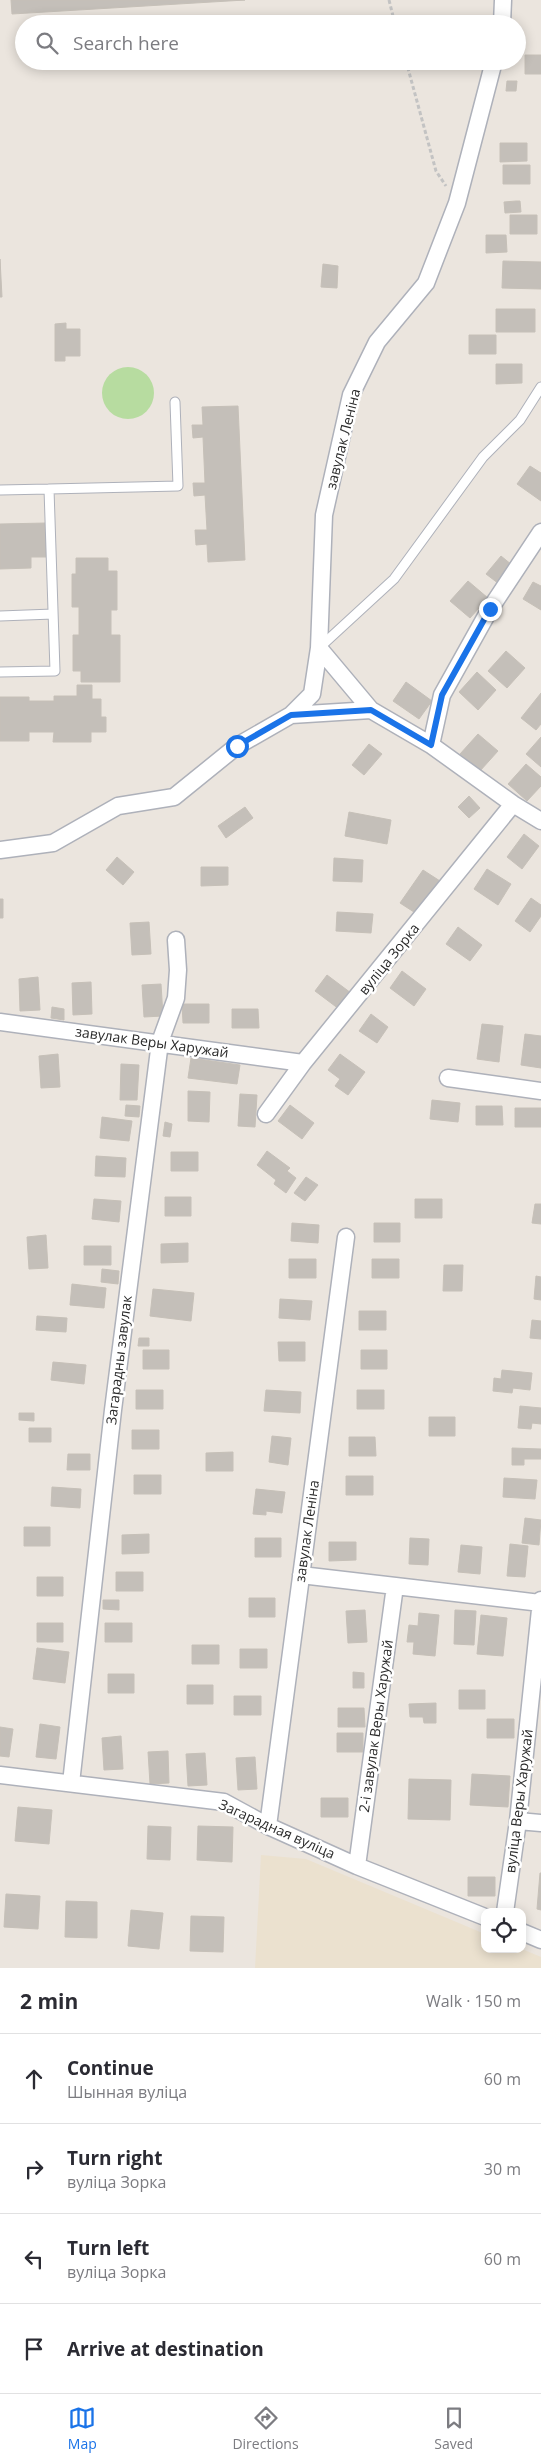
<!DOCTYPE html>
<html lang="en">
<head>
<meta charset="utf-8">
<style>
	body { margin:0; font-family:"Open Sans",sans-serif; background:#f2f2f3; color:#2b2b33 }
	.controls { position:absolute; right:15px; bottom:15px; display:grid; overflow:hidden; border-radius:10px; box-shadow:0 2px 12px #0003 }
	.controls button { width:45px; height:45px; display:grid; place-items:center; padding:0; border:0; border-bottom:1px solid #e1e1e2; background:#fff; color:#2b2b33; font:25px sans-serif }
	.stop { position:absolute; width:15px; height:15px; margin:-11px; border:4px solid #1a73e8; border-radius:50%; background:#fff }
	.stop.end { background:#1a73e8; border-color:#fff; box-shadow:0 1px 5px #0008 }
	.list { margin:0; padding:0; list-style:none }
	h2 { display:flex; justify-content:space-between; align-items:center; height:65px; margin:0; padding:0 20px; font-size:21px }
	h2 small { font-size:16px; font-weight:400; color:#7c7c81 }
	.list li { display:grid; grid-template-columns:32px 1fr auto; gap:15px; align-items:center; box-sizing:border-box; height:90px; padding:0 20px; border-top:1px solid #e1e1e2 }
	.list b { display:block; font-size:19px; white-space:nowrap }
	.list p { margin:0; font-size:16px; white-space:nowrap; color:#7c7c81 }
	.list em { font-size:16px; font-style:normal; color:#7c7c81 }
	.icon { flex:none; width:28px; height:28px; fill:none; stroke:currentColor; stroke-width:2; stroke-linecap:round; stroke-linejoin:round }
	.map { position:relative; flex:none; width:541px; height:1968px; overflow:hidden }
	.search { position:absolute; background:#fff; box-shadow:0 2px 12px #0003; left:15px; right:15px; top:15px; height:55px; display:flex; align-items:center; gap:12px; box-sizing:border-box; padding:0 18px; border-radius:28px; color:#7c7c81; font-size:19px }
	.sheet { height:425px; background:#fff }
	nav { display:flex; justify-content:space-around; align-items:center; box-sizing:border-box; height:70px; border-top:1px solid #e1e1e2; background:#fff; font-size:14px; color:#7c7c81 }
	nav a { display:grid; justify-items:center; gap:2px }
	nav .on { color:#1a73e8 }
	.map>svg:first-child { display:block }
	.education { fill:#ebe1cf }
	.green { fill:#b7dca0 }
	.building { fill:#c4bfb9; stroke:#c6c0b8 }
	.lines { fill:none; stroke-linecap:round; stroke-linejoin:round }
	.lane-casing { stroke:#aeb1ba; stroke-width:11 }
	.street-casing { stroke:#aeb1ba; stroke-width:19 }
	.path { stroke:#c3c3c3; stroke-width:3; stroke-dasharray:4 2.5; stroke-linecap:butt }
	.lane { stroke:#fff; stroke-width:9 }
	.street { stroke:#fff; stroke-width:16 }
	.route { stroke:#1a73e8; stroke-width:6 }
	.labels { text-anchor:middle; stroke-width:5; stroke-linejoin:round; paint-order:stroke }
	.street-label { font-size:14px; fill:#2a2a2a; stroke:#fff }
</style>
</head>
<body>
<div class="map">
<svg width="541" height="1968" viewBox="0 0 541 1968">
	<rect width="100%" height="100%" fill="#ebe5de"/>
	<path class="education" d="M261 1855 306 1859 485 1934V1949H522L541 1957V1968H255Z"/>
	<path class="green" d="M102 393a26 26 0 1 1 52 0a26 26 0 1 1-52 0Z"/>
	<path class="building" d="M11 0H245L12 14Z
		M525 55H541V74H525Z
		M507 81H517L516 91H506Z
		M500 143H527V161L500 162Z
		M503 165H530V184H503Z
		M516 201H520L521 212 505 213 504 202Z
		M510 215H537V234H510Z
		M486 235H506L507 252 486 253Z
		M0 259 2 297H0Z
		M503 261 541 262V289L502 288Z
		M323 264 338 266 337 288 321 287Z
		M496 309H535V332H496Z
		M66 323V329H80V356H65V361H55V324Z
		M469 335H496V354H469Z
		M496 364H522V383L496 384Z
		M238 406 245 560 208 562 207 544 196 545 195 530H207L205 495 194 496 193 483H205L203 437 193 438 192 425H203L202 407Z
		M530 466 541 473V501L517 484Z
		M46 523 47 557H31V568L0 569V524Z
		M501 556 517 569 503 587 486 574Z
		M76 558H108V571H117V610H111V635H120V682H81V671H73V635H79V607H72V574H76Z
		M468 581 488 598 470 618 450 601Z
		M533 582 541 586V610L523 599Z
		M506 651 525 668 507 688 488 671Z
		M477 672 496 690 478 710 459 692Z
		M406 682 432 701 419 719 393 701Z
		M77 685H92V699H101V717H106V732H91V742H53L54 732H29V741H0V697H29V701H54V696H77Z
		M541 693V724L536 730 521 718Z
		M478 734 498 751 480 771 460 754Z
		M541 737V767L526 754Z
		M369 744 382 754 364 775 352 765Z
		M526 764 541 777V786L527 801 508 784Z
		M469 796 480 808 469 818 458 807Z
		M245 807 253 818 226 838 218 826Z
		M349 812 391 820 387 844 345 836Z
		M524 834 539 846 522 869 507 857Z
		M117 857 134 872 123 885 106 870Z
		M334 858 363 860 362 882 333 881Z
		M201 867H228V885L201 886Z
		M487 869 511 884 498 905 474 889Z
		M423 870 440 881 417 914 400 903Z
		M531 898 541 905V916L530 932 515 921Z
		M0 899H3V918H0Z
		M337 912 373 914 371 933 336 931Z
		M149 922 151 954 132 955 130 923Z
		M458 927 482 945 470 961 446 944Z
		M402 971 426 989 414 1006 390 988Z
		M327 975 351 993 339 1009 315 991Z
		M38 977 40 1010 20 1011 19 979Z
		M91 982 92 1014 73 1015 72 983Z
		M161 984 163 1016 144 1017 142 985Z
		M182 1004H209V1023H183Z
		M52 1007 64 1009V1020L51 1018Z
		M232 1009H258L259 1028H232Z
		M371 1014 388 1027 377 1043 359 1031Z
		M482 1024 503 1026 499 1062 477 1059Z
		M525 1034 541 1036V1068L521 1065Z
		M58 1054 60 1087 41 1088 39 1056Z
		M340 1054 365 1072 348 1095 335 1086 340 1079 328 1070Z
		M191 1058 240 1065 237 1084 188 1078Z
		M121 1064 139 1065 137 1100H120Z
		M188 1091 210 1092 209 1122 188 1121Z
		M240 1094 257 1095 255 1127 238 1126Z
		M432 1100 460 1103 458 1122 430 1119Z
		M126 1105 140 1106 139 1117 125 1116Z
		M290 1105 314 1123 302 1139 278 1121Z
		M476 1106H502L503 1125H476Z
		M515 1108H541V1127H515Z
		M102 1117 132 1121 129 1141 100 1138Z
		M165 1122 172 1124 170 1137 163 1136Z
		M267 1151 290 1168 287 1171 296 1178 286 1193 274 1184 276 1180 257 1165Z
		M171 1152H198V1171H171Z
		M96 1156 126 1158 125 1177 95 1176Z
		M306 1177 318 1185 305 1201 294 1193Z
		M165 1197H191V1216H165Z
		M94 1199 121 1201 119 1222 92 1219Z
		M415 1199H442V1218H415Z
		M535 1204H541V1224L532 1223Z
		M292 1223 319 1225 318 1243 291 1241Z
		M374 1223H400V1242H374Z
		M46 1235 48 1268 29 1269 27 1237Z
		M188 1243V1262L161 1263V1244Z
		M84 1246H111V1265H84Z
		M289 1259H316V1278H289Z
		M372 1259H399V1278H372Z
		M444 1265H463L462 1291H443Z
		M102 1269 119 1271 118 1284 101 1282Z
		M536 1276 541 1277V1300L534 1299Z
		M72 1284 106 1288 104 1308 70 1305Z
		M153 1289 194 1293 191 1321 150 1316Z
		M280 1299 312 1301 310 1320 279 1318Z
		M359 1311H386V1330H359Z
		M37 1316 67 1318 66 1332 36 1330Z
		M532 1320 541 1321V1339L530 1338Z
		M139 1338H149V1346H138Z
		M278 1342H305V1361H279Z
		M143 1350H169V1369H143Z
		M361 1350H387V1369H361Z
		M53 1362 86 1365 84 1384 51 1380Z
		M502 1370 532 1373 530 1390 513 1388 512 1393 493 1391 494 1378 501 1379Z
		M136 1390H163V1409H136Z
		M266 1390 301 1392 300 1413 264 1411Z
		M357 1390H384V1409H357Z
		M520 1406 541 1408V1424L532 1423 531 1429 518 1428Z
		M19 1413H34V1421L19 1420Z
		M429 1417H455V1436H429Z
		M29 1428H51V1442H29Z
		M132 1430H159V1449H132Z
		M272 1436 291 1438 288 1465 269 1462Z
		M349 1437H375L376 1456H349Z
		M512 1448 541 1449V1459H524V1465H512Z
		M233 1452V1471H206V1453Z
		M68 1454H90V1470H67Z
		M134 1475H161V1494H134Z
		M346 1476H373V1495H346Z
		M504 1478 537 1480 535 1499 503 1497Z
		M52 1487 81 1489 80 1508 51 1506Z
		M256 1489 285 1492 282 1513 266 1511V1515L253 1514Z
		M525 1518 541 1520 539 1545 522 1543Z
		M24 1527H50V1546H24Z
		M149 1534V1553L122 1554V1535Z
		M255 1538H281V1557H255Z
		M410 1538 429 1539 428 1565 409 1564Z
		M329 1542H356V1560L329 1561Z
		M510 1544 528 1546 525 1577 507 1576Z
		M461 1545 482 1547 480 1574 458 1572Z
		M116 1572H143V1591H116Z
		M37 1577H63V1596H37Z
		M249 1598H275V1617H249Z
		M103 1600H119V1610L103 1609Z
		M365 1610 367 1642 348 1643 346 1611Z
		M455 1610 476 1611 474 1645 454 1644Z
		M419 1613 439 1615 435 1656 413 1654 414 1642H407L409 1625 418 1626Z
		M481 1615 507 1618 503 1656 477 1654Z
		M37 1623H63V1642H37Z
		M105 1623H132V1642H105Z
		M192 1645H219V1664H192Z
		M37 1648 69 1652 65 1683 33 1679Z
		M240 1649H267V1668H240Z
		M353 1672 364 1673V1688H353Z
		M108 1674H134V1693H108Z
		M187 1685H213V1704H187Z
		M459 1690H485V1709H459Z
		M234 1696H261V1715H234Z
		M436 1703V1723H424L423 1717H410L409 1704Z
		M338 1708H364L365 1727H338Z
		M487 1719H514V1738H487Z
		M40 1724 60 1727 56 1759 36 1757Z
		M0 1727 13 1729 9 1757 0 1756Z
		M337 1733H363V1752H337Z
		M121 1736 123 1769 104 1770 102 1738Z
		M168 1751 169 1783 150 1784 148 1752Z
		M205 1753 207 1785 188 1786 186 1754Z
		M255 1757 257 1789 238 1790 236 1758Z
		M472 1774 510 1776 508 1807 470 1805Z
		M409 1779 451 1780 450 1820 408 1819Z
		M321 1798H348V1817H321Z
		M18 1807 52 1810 49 1844 15 1841Z
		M148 1826 171 1827 170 1860 147 1859Z
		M198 1826 233 1827 232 1862 197 1860Z
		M540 1873H541V1910L537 1909Z
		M468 1877H495V1896H468Z
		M6 1894 40 1896 38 1929 4 1927Z
		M66 1901 97 1902V1938L65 1937Z
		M131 1910 163 1913 159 1949 128 1946Z
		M191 1916 224 1917 223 1952 190 1951Z"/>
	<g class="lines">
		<g class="lane-casing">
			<path id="lane" d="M49 489 178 486 175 402
				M0 490 49 489 55 671 0 672
				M0 616 53 614
				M319 648 394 579 483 457 520 420 541 387"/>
		</g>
		<g class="street-casing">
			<path id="street" d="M502 24 503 0
				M494 61 457 203 426 283 377 342 351 395 324 515 319 648 371 710 431 745 513 804 541 821
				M291 715 312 694 319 648
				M431 745 442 695 490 609 541 532
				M0 850 53 843 118 806 174 797 237 746 291 715 371 710
				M0 1022 303 1063
				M448 1078 541 1091
				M266 1114 303 1063 513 804
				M301 1575 541 1603
				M0 1775 224 1802 268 1826 357 1866 485 1917
				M71 1783 113 1410 160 1042 176 998 178 970 176 940
				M518 1821 541 1823
				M268 1826 346 1237
				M357 1866 395 1586
				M505 1912 518 1821 541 1600
				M522 1932 541 1940"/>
		</g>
		<path class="path" d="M389 0 395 24
			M406 61 436 171 446 186"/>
		<use href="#lane" class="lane"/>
		<use href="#street" class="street"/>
	</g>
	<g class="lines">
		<path class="route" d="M237 746 291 715 371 710 431 745 442 695 490 609"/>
	</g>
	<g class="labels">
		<g class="street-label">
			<text transform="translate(343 439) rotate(-76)" y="5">завулак Леніна</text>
			<text transform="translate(389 959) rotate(-51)" y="5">вуліца Зорка</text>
			<text transform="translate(152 1042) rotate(8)" y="5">завулак Веры Харужай</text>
			<text transform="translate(119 1360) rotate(-83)" y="5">Загарадны завулак</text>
			<text transform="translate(307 1531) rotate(-82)" y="5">завулак Леніна</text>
			<text transform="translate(376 1726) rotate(-82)" y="5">2-і завулак Веры Харужай</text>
			<text transform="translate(519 1801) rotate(-83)" y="5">вуліца Веры Харужай</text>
			<text transform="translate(277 1829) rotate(24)" y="5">Загарадная вуліца</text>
		</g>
	</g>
</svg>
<div class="controls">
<button><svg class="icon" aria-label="locate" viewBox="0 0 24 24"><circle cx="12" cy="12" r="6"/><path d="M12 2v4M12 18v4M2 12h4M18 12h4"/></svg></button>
</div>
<div class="stop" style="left:237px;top:746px"></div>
<div class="stop end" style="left:490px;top:609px"></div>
<div class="search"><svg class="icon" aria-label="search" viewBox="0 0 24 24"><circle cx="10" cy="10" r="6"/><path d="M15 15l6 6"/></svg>Search here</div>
</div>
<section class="sheet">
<h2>2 min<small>Walk · 150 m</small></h2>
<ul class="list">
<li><svg class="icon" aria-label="ahead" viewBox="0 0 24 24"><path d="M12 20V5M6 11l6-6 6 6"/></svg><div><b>Continue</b><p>Шынная вуліца</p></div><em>60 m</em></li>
<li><svg class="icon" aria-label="right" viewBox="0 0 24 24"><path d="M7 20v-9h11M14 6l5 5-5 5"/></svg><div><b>Turn right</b><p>вуліца Зорка</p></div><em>30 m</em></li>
<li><svg class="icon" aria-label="left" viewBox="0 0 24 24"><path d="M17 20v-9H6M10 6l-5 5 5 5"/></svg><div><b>Turn left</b><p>вуліца Зорка</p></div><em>60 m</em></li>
<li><svg class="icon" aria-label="arrive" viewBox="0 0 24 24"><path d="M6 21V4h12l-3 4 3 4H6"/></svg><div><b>Arrive at destination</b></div></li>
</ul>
</section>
<nav>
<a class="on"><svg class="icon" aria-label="map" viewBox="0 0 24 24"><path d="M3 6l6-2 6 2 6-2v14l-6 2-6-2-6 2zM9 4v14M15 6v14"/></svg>Map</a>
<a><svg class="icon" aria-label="directions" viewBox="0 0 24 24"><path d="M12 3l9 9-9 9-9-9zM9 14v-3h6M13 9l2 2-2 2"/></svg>Directions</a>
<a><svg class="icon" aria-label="saved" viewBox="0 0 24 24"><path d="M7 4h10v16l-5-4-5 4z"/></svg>Saved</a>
</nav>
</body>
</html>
